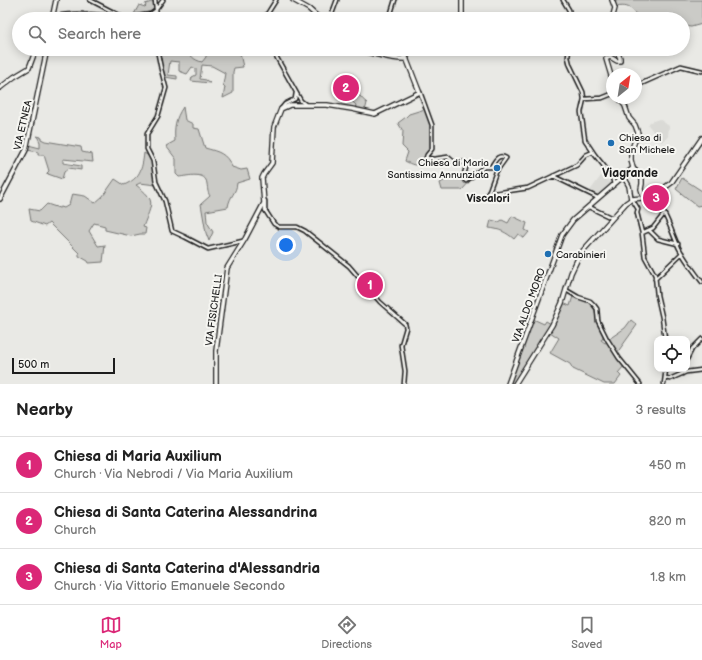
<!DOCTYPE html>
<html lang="en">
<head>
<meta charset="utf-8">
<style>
	body { margin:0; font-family:"Balsamiq Sans",sans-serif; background:#f2f2f2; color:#222 }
	.controls { position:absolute; right:12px; bottom:12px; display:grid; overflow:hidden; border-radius:8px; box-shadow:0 2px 10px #0003 }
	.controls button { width:36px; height:36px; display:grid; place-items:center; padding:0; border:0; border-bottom:1px solid #e0e0e0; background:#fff; color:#222; font:20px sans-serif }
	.compass { position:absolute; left:606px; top:68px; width:36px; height:36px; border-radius:50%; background:#fff; box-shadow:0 2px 10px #0003; rotate:30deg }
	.scale { position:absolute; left:12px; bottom:10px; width:103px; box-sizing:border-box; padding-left:4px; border:2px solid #1c1c1c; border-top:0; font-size:11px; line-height:14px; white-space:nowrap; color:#1c1c1c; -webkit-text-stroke:3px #f6f6f2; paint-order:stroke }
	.you { position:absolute; left:286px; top:245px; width:14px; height:14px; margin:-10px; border:3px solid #fff; border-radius:50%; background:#1a73e8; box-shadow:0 0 0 6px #1a73e833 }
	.badge { display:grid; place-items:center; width:26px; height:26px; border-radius:50%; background:#db2777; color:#fff; font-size:13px; font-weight:700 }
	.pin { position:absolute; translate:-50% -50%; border:2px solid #fff; box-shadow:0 1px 4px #0006 }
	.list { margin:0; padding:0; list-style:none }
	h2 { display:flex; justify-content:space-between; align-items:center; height:52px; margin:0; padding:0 16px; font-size:17px }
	h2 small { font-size:13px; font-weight:400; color:#767676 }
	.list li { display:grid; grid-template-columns:26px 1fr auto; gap:12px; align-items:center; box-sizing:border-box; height:56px; padding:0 16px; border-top:1px solid #e0e0e0 }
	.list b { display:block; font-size:15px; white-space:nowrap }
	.list p { margin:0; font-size:13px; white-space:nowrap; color:#767676 }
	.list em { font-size:13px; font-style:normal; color:#767676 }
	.icon { flex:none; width:22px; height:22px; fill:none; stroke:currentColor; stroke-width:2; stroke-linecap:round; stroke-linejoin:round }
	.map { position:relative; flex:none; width:702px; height:384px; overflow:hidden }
	.search { position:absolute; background:#fff; box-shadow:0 2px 10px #0003; left:12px; right:12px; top:12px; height:44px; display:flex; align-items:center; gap:10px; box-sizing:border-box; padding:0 14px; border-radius:22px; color:#767676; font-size:15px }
	.sheet { height:220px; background:#fff }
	nav { display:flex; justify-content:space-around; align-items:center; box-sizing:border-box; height:56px; border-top:1px solid #e0e0e0; background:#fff; font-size:11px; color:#767676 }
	nav a { display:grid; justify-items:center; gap:2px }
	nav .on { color:#db2777 }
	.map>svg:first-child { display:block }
	.built { fill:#dadad6 }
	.green { fill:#cbcbc7; stroke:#747472 }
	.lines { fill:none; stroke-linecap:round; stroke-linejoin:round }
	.minor-casing { stroke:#1c1c1c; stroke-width:5.5 }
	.major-casing { stroke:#1c1c1c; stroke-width:6 }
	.minor { stroke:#f6f6f2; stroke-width:2.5 }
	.major { stroke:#f6f6f2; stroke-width:3.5 }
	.poi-dot { fill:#1f6fb2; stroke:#f6f6f2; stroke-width:1.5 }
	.labels { text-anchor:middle; stroke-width:4; stroke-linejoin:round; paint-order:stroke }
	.street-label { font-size:10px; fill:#1c1c1c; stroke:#f6f6f2 }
	.poi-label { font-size:10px; fill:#1c1c1c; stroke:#f6f6f2; text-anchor:start }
	.neighbourhood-label { font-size:11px; font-weight:bold; fill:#1c1c1c; stroke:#f6f6f2 }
	.quarter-label { font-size:12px; font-weight:bold; fill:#1c1c1c; stroke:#f6f6f2 }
</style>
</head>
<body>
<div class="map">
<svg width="702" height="384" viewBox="0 0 702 384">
	<rect width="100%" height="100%" fill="#e9e9e5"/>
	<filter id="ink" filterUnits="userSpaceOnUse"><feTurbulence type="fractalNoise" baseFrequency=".025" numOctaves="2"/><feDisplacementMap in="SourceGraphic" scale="8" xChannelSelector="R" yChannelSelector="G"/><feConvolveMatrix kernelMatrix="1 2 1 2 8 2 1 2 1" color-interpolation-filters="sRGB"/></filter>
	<g filter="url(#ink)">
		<path class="built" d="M659 119 669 126 668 138 661 142 659 136H657L648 125 650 122Z
			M601 176 613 184 598 196 589 192Z"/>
		<path class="green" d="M617 0H702V24L691 27 683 26V19C674 19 651 21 644 19 632 16 635 3 616 7L614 2 617 1Z
			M155 1V7L152 12 146 14 133 16 139 5 145 7 146 6 145 4Z
			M158 49H187C190 56 194 60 202 62L206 57V53L210 49H239L243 67 234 68 233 72V93L223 98 225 87 223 85 225 73 212 66 202 65 200 79 206 80 210 83 191 81 192 77 196 75V69L192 67 187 74 179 71V62L170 61 168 75 177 76V79L165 77Z
			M353 89C359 93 361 99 367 103L365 111 355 108 356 105 348 98 354 91Z
			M183 107 185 120 193 124V128L199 129 205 148C219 152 226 153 232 167L241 170 247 169 250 179 237 183C236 194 230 195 228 207L206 211 207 222 213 232 209 241 206 233 201 204 210 196C207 191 208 189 207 184 206 171 188 176 179 177L176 174V159L166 146 175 141C174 127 175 119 183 107Z
			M425 109 431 125V147L425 157 430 160C418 163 419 169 405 161L408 152 402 146 403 131 398 123 406 117 409 114Z
			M37 136 41 137V139L45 141 81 147 82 152 92 154 93 162 63 159V163L81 166V170L69 168 64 172 62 179 48 174V173L47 174V173L49 171 44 155H38V152L27 150 28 145 40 148V142Z
			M144 153C156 159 153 173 156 185L140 183 136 185C157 201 152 203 143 227L146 228 145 234H140L131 236 105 230V226L94 223 89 231 98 246 105 245 103 262 89 263 88 261 79 256V253L49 223 45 226 31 221 29 209 40 211 47 204 59 208 61 207 64 208 69 205 72 194 85 196 95 203 103 196 115 179 124 185C140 178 142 170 144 153Z
			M457 174H463L462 178 464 181H468L471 178 473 180H471L462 190H442L440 183Z
			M682 178 702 191V205L697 206 676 189Z
			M512 216 527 223 525 230 529 232 524 238 518 234 514 239C506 232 499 229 489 228L491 220 499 222 502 220 508 223Z
			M573 296 590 302 595 308 596 318 604 335 601 340 605 343 607 342 611 347 609 339 625 328 631 320 637 325 617 353 611 348 624 366 618 373 621 376 615 384H604L573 369 570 364 550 353 559 338 550 332 563 303 570 306Z
			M533 319 544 324 546 321 551 324 514 384H510Z"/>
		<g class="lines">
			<g class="minor-casing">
				<path id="minor" d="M90 0 119 15
					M155 0 157 19
					M563 0 569 10 570 19
					M53 17C81 10 104 17 131 17 140 16 148 15 156 13
					M157 19 151 14 155 11 163 0
					M264 19 276 0
					M330 19 337 0
					M392 19 391 13 395 0
					M157 49 161 69 166 88 158 116 147 134V149L153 161 156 182 165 201 172 231 185 237 208 249 243 241
					M272 49 301 101 305 104
					M403 49 405 55
					M569 49 568 57 570 65 583 92 584 99 581 112 585 140 595 155 612 176 614 185
					M636 86 681 66 702 71
					M420 92 432 125V149L427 155 426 158 434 159 448 157 455 163 466 162 467 164 463 178 466 181 484 167H491C495 161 498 153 506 158L496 172 488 194 528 188 577 165 586 155 593 152
					M584 99 602 98 612 94
					M281 109 285 104 295 99 296 93
					M553 176 598 198
					M652 197C666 210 671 231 679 248 685 260 694 271 702 282
					M632 199 638 209 637 213 642 233 645 257 655 275 657 295 662 317 665 339
					M265 201V210L274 224 279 227H297L305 231 349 266 380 302 405 324 406 328 401 345 405 371 404 384
					M589 207 612 218
					M649 230 658 239 678 244
					M642 233 653 228 664 214
					M655 279 682 253
					M566 290 578 297 590 301 594 305 597 309 598 321 607 339 619 358 640 384
					M687 359 692 349 702 339
					M682 374 683 369
					M665 378 670 379 686 372 702 370
					M664 384 666 369"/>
			</g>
			<g class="major-casing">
				<path id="major" d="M293 0 309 9 320 19
					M462 0V19
					M52 19 56 0
					M612 19 615 8 612 0
					M354 49C372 52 388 60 407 59
					M405 55 419 91
					M404 57 417 49
					M612 79 606 59 610 57 617 61H620V58L616 49
					M0 88 14 77 29 68 36 49
					M619 98 625 106 629 118 635 125 638 133 631 151V160L633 168 642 179V184L641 189 644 199
					M624 177 629 186 631 199
					M624 177 636 171
					M0 199 26 150 47 49
					M216 384V351L227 268 245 239 264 203 262 178 264 174 272 163 274 127 281 109 290 105H327L352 109 375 114 418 93
					M508 384 562 235 573 220 633 168
					M515 384 552 325 562 303 571 273 580 254 626 203 632 199 652 197 671 183 702 138"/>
			</g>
			<use href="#minor" class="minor"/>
			<use href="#major" class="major"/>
		</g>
	</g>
	<g class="poi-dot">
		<circle cx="611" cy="143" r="4"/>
		<circle cx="497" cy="168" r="4"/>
		<circle cx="548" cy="254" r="4"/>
	</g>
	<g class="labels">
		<g class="street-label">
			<text transform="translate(22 125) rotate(-77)" y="4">VIA ETNEA</text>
			<text transform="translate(528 305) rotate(-70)" y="4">VIA ALDO MORO</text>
			<text transform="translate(213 310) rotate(-82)" y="4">VIA FISICHELLI</text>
		</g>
		<g class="poi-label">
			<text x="619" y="141">Chiesa di<tspan x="619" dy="12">San Michele</tspan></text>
			<text x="489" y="166" text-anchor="end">Chiesa di Maria<tspan x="489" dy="12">Santissima Annunziata</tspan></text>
			<text x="556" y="258">Carabinieri</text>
		</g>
		<g class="neighbourhood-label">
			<text x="488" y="202">Viscalori</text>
		</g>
		<g class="quarter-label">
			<text x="630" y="177">Viagrande</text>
		</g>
	</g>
</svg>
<div class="controls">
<button><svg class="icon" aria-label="locate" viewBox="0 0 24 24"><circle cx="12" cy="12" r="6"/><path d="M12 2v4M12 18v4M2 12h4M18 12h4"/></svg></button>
</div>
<svg class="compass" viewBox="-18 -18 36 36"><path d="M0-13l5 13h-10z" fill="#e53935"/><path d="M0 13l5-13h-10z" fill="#767676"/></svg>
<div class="scale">500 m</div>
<div class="you"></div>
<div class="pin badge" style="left:370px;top:285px">1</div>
<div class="pin badge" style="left:346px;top:88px">2</div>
<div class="pin badge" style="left:656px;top:198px">3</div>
<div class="search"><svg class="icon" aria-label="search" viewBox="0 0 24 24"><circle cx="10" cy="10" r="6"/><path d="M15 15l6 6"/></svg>Search here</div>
</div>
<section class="sheet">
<h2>Nearby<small>3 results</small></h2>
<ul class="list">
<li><span class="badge">1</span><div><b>Chiesa di Maria Auxilium</b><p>Church · Via Nebrodi / Via Maria Auxilium</p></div><em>450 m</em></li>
<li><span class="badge">2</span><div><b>Chiesa di Santa Caterina Alessandrina</b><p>Church</p></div><em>820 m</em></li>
<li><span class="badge">3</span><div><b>Chiesa di Santa Caterina d'Alessandria</b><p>Church · Via Vittorio Emanuele Secondo</p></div><em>1.8 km</em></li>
</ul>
</section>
<nav>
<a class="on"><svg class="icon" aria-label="map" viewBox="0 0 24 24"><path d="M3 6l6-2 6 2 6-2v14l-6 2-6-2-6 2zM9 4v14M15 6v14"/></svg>Map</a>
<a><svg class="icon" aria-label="directions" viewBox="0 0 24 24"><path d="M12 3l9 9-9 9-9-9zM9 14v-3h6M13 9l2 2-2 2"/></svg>Directions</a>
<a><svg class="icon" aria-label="saved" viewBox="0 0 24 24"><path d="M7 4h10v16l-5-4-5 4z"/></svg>Saved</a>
</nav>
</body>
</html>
